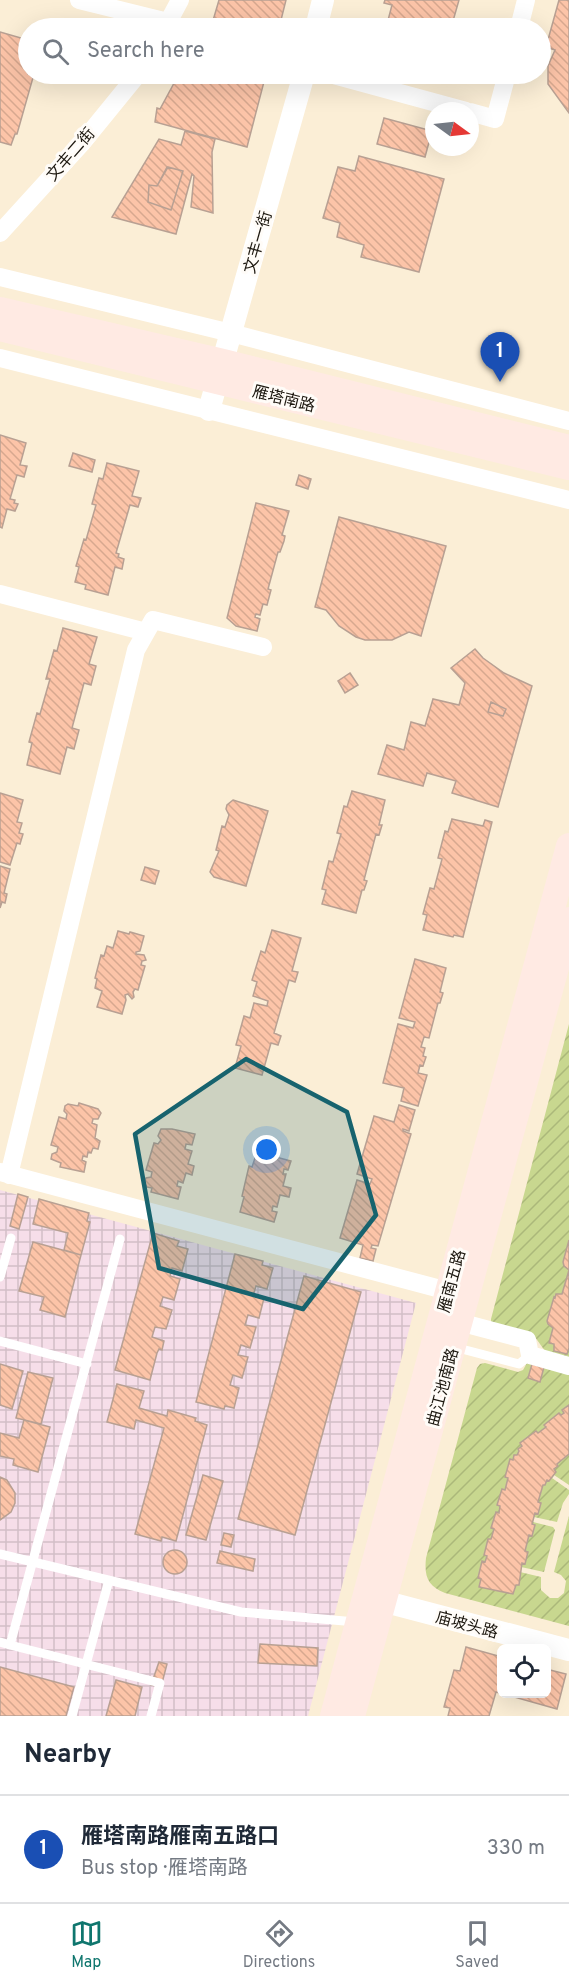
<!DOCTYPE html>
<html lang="en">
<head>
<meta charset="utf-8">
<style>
	body { margin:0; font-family:Overpass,"Noto Sans SC",sans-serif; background:#f2f2f3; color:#1f2937 }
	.controls { position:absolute; right:18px; bottom:18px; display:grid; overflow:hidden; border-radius:9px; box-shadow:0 6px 24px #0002 }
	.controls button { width:54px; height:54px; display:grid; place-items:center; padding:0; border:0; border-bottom:2px solid #e0e1e3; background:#fff; color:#1f2937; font:30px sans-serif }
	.compass { position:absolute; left:425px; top:102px; width:54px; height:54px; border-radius:50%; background:#fff; box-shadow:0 6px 24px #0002; rotate:105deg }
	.you { position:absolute; left:267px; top:1150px; width:21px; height:21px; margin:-15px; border:4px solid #fff; border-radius:50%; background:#1a73e8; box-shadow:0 0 0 9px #1a73e833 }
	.badge { display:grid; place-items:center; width:39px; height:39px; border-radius:50%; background:#0f766e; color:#fff; font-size:20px; font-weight:700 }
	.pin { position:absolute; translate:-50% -50px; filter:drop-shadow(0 2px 3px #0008) }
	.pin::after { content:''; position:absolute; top:32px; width:21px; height:18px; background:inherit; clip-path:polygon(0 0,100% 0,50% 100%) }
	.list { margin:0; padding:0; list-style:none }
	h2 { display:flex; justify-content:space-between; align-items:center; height:78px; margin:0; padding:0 24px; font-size:26px }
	h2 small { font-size:20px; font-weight:400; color:#747a83 }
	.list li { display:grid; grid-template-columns:39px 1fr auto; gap:18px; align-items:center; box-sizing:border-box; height:108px; padding:0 24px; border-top:2px solid #e0e1e3 }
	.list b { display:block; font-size:22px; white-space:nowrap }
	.list p { margin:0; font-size:20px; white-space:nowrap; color:#747a83 }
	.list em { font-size:20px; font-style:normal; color:#747a83 }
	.icon { flex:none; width:33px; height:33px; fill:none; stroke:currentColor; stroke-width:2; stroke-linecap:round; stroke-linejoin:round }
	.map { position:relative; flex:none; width:569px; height:1716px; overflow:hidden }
	.search { position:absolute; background:#fff; box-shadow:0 6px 24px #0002; left:18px; right:18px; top:18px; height:66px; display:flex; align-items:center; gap:15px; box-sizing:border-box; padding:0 21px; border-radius:33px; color:#747a83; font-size:22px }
	.sheet { height:186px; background:#fff }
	nav { display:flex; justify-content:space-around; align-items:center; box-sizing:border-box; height:84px; border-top:2px solid #e0e1e3; background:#fff; font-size:16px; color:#747a83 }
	nav a { display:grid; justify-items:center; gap:3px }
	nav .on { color:#0f766e }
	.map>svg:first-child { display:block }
	.industrial { fill:url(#industrial-grid) }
	.garden { fill:url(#garden-furrows) }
	.building { fill:url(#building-back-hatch); stroke:#b8a093; stroke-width:1.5; fill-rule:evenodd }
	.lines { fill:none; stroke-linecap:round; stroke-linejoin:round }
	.service { stroke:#fff; stroke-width:9 }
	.minor { stroke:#fff; stroke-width:18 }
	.tertiary { stroke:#fff; stroke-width:22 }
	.secondary { stroke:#ffeae3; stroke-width:26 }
	.marked { fill:#17636e; fill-opacity:0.2; stroke:#17636e; stroke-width:4.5; stroke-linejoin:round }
	.labels { text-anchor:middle; stroke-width:6; stroke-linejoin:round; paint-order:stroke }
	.street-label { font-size:16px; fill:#1c170f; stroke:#fffcf8 }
</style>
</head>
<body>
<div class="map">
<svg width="569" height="1716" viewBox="0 0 569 1716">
	<defs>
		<pattern id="industrial-grid" width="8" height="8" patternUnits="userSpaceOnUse" patternTransform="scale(1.5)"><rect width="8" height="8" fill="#f6dee9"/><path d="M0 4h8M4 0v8" fill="none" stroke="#d2bec7"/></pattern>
		<pattern id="garden-furrows" width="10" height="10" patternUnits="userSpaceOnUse" patternTransform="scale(1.5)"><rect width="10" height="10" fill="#c8d78f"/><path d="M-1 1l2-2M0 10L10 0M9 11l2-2" fill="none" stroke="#abb87a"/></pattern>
		<pattern id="building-back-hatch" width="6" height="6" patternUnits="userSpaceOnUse" patternTransform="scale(1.5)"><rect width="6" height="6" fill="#fcc4a8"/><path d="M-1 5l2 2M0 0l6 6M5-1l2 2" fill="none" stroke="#d7a88f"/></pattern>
	</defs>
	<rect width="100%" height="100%" fill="#fbeed6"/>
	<path class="industrial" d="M0 1190 416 1303 308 1716H0Z"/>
	<path class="garden" d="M569 1024V1358L545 1351 535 1337 491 1322V1319Z
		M485 1363 518 1372 523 1370 527 1363 569 1373V1485L554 1475 552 1478 569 1490V1494L563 1503 557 1522 534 1517 533 1522 553 1527 555 1530 544 1572 521 1567 520 1572 541 1577V1590L550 1598H558L564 1593 566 1581 561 1575 554 1572 569 1516V1626L445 1593C428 1586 424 1577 426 1558L477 1368 480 1364Z"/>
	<path class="building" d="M219 0H286L279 28H202L206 22 212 24Z
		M385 0H459L451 28H386L392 5 384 3Z
		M559 0H569V113L548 84V66L555 50 546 47Z
		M0 32 28 40V74H34L17 134H15L11 145 0 142Z
		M179 74H266L247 147 155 122 157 108 160 109Z
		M384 118 432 131 425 157 377 144Z
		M185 131 215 139 212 152 213 213 191 207 194 176 192 174 176 234 112 217 159 139 181 145ZM167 167 183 171 171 210 148 202 149 185 157 186Z
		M359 156 444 179 419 272 361 257 364 245 337 237 340 223 323 218 338 167 355 171Z
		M168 167 183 171 171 210 148 202 149 185 157 186Z
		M0 435 26 443 20 465 27 466 24 477 17 475 10 499 15 500 14 503 18 504 15 511 7 509 2 528 0 527Z
		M73 453 95 460 92 472 69 466Z
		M107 463 139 471 132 496 141 498 138 507 130 505 116 553 119 554 118 557 124 559 122 569 115 567 108 595 85 589 86 585 75 582 79 567 76 566 84 539 86 540 96 505 92 504 99 478 103 479Z
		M299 475 311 479 308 489 296 485Z
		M256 503 289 511 282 535 285 536 284 541 280 552H278L268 589 271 590 267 605 263 604 260 615 256 614 255 617 260 619 257 631 236 626 227 618Z
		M339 517 446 546 421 636 409 632 392 640H365L356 637 339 626 326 610 315 607Z
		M63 628 97 637 89 664 96 666 91 685 84 683 72 728 79 730 74 749 67 747 60 774 27 765 32 743 29 742 37 713 40 714 50 679H46L54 650 57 651Z
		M475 649 483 658 504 673 532 686 498 807 452 793 456 781 427 773 423 786 378 774 387 745 404 750 411 722 425 726 433 699 459 705 465 683 451 668ZM491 702 506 709 503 716 488 712Z
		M350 673 358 685 345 693 338 681Z
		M491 702 506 709 503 716 488 712Z
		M352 791 385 800 379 825H382L379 835 376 834 364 880 367 881 364 890H362L356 913 322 904 326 890 322 889 329 861 333 862 341 834 337 833 344 806 347 807Z
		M0 793 23 800 17 822 22 823 19 833 23 834 20 844 17 843 10 865 0 862Z
		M233 800 268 811 246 886 214 877 210 872 219 851 216 850 222 826 225 827 229 815 226 809 227 805Z
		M452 819 483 826 485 820 492 822 463 937 454 935 453 937 423 930 427 915 423 914 430 888 434 889 442 859 438 858 445 831 448 832Z
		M0 866 10 869 4 893 7 894 5 903 2 902 0 908Z
		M145 867 159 871 155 884 141 880Z
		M272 930 301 938 292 971 298 972 295 982 289 980 274 1033 281 1036 278 1045 271 1043 262 1075 235 1068 241 1046 236 1045 244 1016 250 1018 254 1003 267 1006 268 1001 253 996 257 982 252 980 261 951 265 953Z
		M118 931 129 934 130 932 144 936 140 951 136 952V954L144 955 146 960 142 961 141 965 145 966 138 990 135 989 133 992 134 997 132 999 128 994 125 995 126 1000 122 1014 97 1007 102 991 95 988 97 979 95 978 101 955 104 956 107 946 113 948Z
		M415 959 446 968 440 992 443 993 440 1003H438L429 1038 424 1037 421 1047 425 1048 423 1056 426 1057 423 1066 420 1065 418 1073 427 1075 418 1106 401 1101 404 1088 383 1083 398 1024 413 1028 415 1022 399 1018Z
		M79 1103 98 1109 101 1113 98 1119H93L92 1123 97 1125 95 1138 100 1141 98 1149 93 1148 91 1153 88 1152 87 1157 83 1156 82 1160 86 1162 84 1172 60 1167 61 1163 51 1159 52 1154 57 1152 58 1147 51 1145 59 1117 66 1119 67 1114 64 1111 65 1106 68 1104 78 1106Z
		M399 1105 415 1110 409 1131 403 1129V1131L411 1134 378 1246 372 1245 371 1248 376 1249 373 1261 360 1258 363 1245 340 1238 357 1180 370 1184 372 1179 357 1174 374 1116 394 1122Z
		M161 1129H172L195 1134 192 1145 186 1144 185 1149 192 1151 188 1164 194 1166 192 1175 186 1173 183 1183 178 1181 177 1186 181 1187 178 1199 151 1192 152 1188 147 1187 144 1183 146 1178 151 1177 152 1172 146 1170 154 1143 158 1144 161 1140 158 1136Z
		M257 1152 291 1161 288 1170 284 1169 283 1174H286L283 1186 291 1188 289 1197 280 1195 277 1207 273 1206 272 1211 277 1212 274 1222 240 1212 244 1197 242 1196 249 1166 252 1167Z
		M18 1194 28 1197 19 1229 10 1226Z
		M39 1199 89 1213 87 1221 90 1222 81 1255 64 1250 68 1233 33 1224Z
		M153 1233 179 1241 177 1246 188 1249 182 1271 172 1268 170 1276 180 1279 174 1300 163 1297 160 1306 172 1310 166 1329 155 1327 152 1337 164 1341 162 1350 159 1349 157 1353 150 1380 115 1370Z
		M569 1240V1348L567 1354 554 1351V1344L549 1343 553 1328 548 1324 547 1321 554 1297 555 1298 556 1294H562L569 1270 564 1266 563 1262Z
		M33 1242 81 1255 65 1317 40 1310 44 1297 19 1291Z
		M235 1254 263 1261 262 1265 273 1268 267 1289 256 1286 253 1296 264 1298 259 1318 248 1315 245 1325 256 1327 250 1348 241 1345 238 1355 248 1357 242 1378 233 1375 230 1385 239 1388 234 1408 225 1406 224 1409 196 1402Z
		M304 1276 361 1292 295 1535 238 1519Z
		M0 1364 23 1371 12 1409 0 1405Z
		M532 1364 544 1367 540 1382 528 1378Z
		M28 1372 53 1378 41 1424 16 1418Z
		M117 1384 144 1391 139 1408 167 1416 168 1410 196 1418 195 1421 207 1425 176 1541 162 1537 161 1541 135 1534 164 1428 136 1420 134 1429 107 1422Z
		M569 1405V1454L557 1464 558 1466 554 1469 556 1472 549 1481 547 1480 545 1485H543L538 1502 541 1503 538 1514 535 1513 532 1524 535 1525 532 1536 529 1535 525 1551 528 1552 525 1564 522 1563 519 1585H516L513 1594 479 1587 481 1579 478 1578 482 1561 485 1562 487 1556 484 1555 488 1539H491L494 1529 491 1528 496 1512 499 1513 500 1506 497 1505 502 1489 505 1490 508 1478 505 1477 510 1459 513 1460 514 1455H517L519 1451 518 1449 522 1446 520 1443 536 1431 538 1433 546 1427 544 1425 559 1413 561 1415 564 1413 562 1410Z
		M24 1420 50 1427 38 1472 13 1465 14 1459 0 1456V1433L19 1438Z
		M203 1475 223 1481 206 1540 186 1535Z
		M0 1477 7 1480 15 1493V1503L11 1512 0 1520Z
		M224 1533 234 1535 231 1547 221 1545Z
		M163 1562a12 12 0 1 1 24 0a12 12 0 1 1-24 0Z
		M220 1551 255 1559 253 1571 217 1563Z
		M260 1644 318 1648 317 1666 258 1663Z
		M466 1647 502 1657V1694H546V1669L566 1674 557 1709 496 1692 489 1716H448L450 1708 444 1707 454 1670 460 1671Z
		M159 1662 167 1664 161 1687 151 1685Z
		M0 1667 74 1687 66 1716H0Z
		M116 1680 142 1687 135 1716H106Z"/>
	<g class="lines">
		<path class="service" d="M0 1277 11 1238
			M0 1341 87 1364
			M454 1347 519 1364 530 1355
			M0 1554 241 1612 356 1622
			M0 1642 10 1645 120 1239
			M10 1645 160 1683 151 1716
			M72 1716 109 1580"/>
		<path class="minor" d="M79 0 168 22
			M165 28 180 0
			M519 28 526 0
			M330 74 466 111
			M470 112 495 119 507 74
			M0 233 81 144 138 74
			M0 277 231 333 569 421
			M0 358 569 500
			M0 594 146 632
			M0 1172 448 1291
			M9 1175 136 650 153 620 263 647
			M459 1322 527 1340 530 1355 569 1366"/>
		<path class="tertiary" d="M316 28 323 0
			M209 410 304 74
			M367 1597 569 1650"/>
		<path class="secondary" d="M0 310 223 362 569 448
			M0 328 569 467
			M333 1716 569 846
			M352 1716 569 920"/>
	</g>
	<path class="marked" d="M246 1059 347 1112 376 1215 303 1309 159 1268 135 1134Z"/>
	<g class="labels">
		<g class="street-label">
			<text transform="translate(70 154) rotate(-49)" y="6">文丰二街</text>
			<text transform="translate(257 242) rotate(-74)" y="6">文丰一街</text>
			<text transform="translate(284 398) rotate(14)" y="6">雁塔南路</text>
			<text transform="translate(451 1281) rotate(-75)" y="6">雁南五路</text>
			<text transform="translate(442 1387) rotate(-75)" y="6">曲江池南路</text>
			<text transform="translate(467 1624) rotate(15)" y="6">庙坡头路</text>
		</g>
	</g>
</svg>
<div class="controls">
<button><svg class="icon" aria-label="locate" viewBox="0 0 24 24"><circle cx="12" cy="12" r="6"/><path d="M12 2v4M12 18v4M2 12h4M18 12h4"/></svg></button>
</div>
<svg class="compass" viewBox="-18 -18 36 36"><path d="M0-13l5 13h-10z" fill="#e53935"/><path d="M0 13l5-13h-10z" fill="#747a83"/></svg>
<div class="you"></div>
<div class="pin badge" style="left:500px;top:382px;background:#1a4fb4">1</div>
<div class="search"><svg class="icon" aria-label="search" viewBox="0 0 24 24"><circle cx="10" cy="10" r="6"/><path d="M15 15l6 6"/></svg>Search here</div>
</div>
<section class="sheet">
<h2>Nearby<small></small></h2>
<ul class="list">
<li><span class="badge" style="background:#1a4fb4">1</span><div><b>雁塔南路雁南五路口</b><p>Bus stop · 雁塔南路</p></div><em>330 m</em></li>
</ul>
</section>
<nav>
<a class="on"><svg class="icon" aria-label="map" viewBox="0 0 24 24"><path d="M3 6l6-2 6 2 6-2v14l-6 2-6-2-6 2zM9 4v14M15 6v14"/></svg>Map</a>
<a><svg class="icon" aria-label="directions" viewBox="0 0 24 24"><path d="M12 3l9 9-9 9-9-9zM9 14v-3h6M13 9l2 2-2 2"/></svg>Directions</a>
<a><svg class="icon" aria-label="saved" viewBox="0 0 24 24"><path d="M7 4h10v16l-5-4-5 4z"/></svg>Saved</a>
</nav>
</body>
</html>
